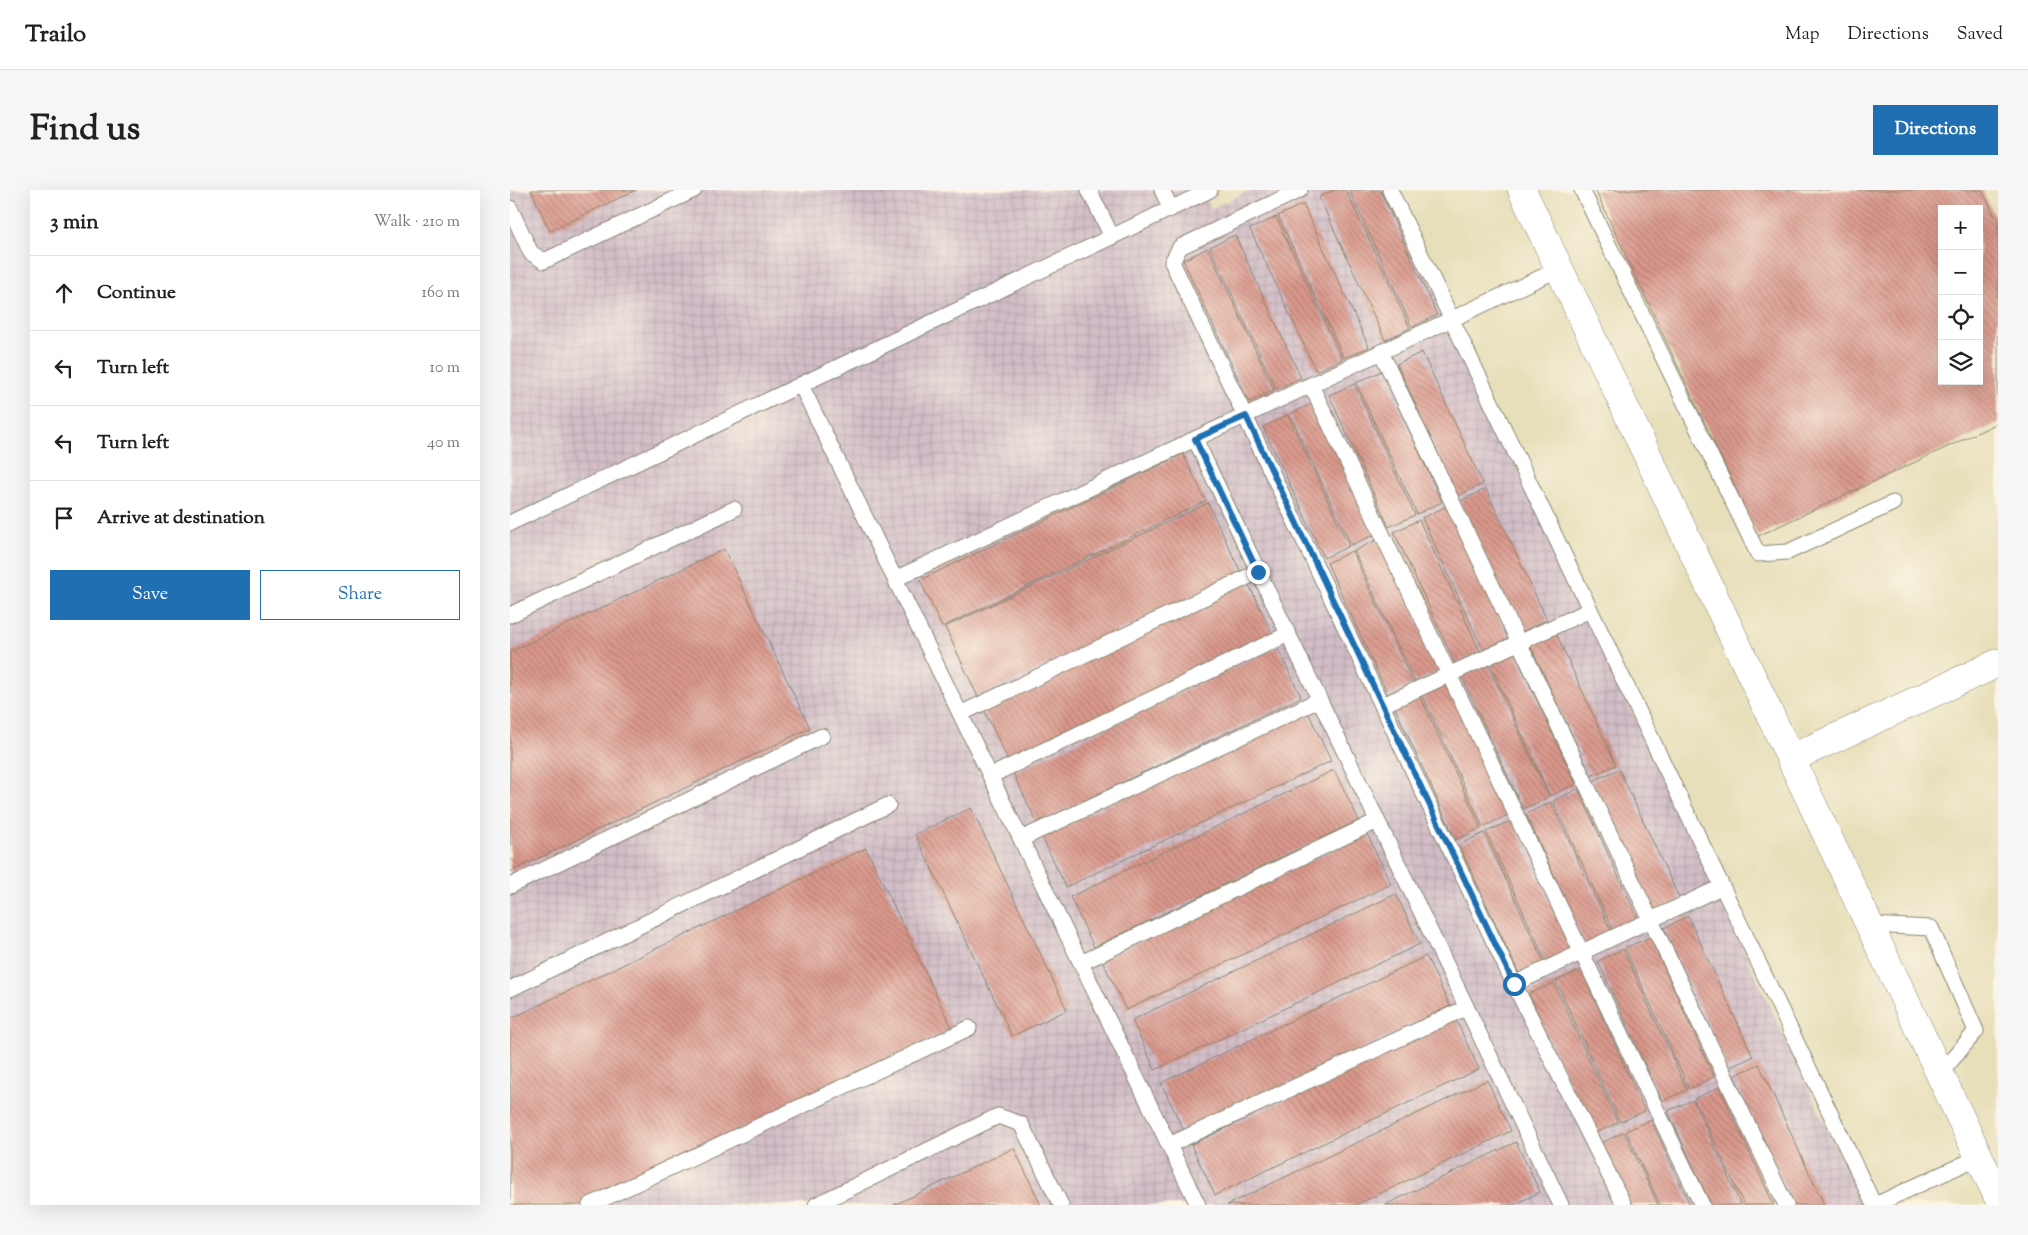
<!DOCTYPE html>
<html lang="en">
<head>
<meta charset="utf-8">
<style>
	body { margin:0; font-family:"Sorts Mill Goudy",serif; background:#f6f6f6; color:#222 }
	.controls { position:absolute; right:15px; top:15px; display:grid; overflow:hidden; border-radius:0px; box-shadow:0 5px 20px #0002 }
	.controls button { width:45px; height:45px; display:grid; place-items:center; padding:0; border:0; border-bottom:1px solid #e0e0e0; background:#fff; color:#222; font:25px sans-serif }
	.stop { position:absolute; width:15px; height:15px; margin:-11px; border:4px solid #1f6fb2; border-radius:50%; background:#fff }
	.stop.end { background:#1f6fb2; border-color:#fff; box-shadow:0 1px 5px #0008 }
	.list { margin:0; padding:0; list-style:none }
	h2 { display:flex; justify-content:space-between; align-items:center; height:65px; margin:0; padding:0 20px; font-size:21px }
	h2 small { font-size:16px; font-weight:400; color:#767676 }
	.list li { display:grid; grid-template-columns:32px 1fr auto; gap:15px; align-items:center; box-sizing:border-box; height:75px; padding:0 20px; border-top:1px solid #e0e0e0 }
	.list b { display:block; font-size:19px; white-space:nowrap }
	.list em { font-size:16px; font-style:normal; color:#767676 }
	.actions { display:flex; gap:10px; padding:15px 20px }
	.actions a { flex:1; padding:11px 0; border:1px solid #1f6fb2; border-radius:0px; text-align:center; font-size:18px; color:#1f6fb2 }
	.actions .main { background:#1f6fb2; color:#fff }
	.icon { flex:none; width:28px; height:28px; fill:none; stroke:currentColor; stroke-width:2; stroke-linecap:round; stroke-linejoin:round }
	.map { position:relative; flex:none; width:1488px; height:1015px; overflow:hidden; border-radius:0px }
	header { display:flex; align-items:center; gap:30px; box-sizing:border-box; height:70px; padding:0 25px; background:#fff; border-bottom:1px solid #e0e0e0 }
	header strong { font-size:24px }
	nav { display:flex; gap:28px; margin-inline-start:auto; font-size:18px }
	.intro { display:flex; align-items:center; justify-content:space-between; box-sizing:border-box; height:120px; padding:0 30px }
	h1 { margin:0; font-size:35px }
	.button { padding:12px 22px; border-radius:0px; background:#1f6fb2; color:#fff; font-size:18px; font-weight:700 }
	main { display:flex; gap:30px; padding:0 30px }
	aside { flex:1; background:#fff; border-radius:0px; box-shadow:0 5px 20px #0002 }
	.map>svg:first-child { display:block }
	.industrial { fill:url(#industrial-grid) }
	.building { fill:url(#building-back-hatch); fill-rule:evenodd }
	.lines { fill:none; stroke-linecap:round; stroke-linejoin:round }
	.service-casing { stroke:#898572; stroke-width:17 }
	.minor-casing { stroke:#898572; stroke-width:29 }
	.service { stroke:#fff; stroke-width:15 }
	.minor { stroke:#fff; stroke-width:28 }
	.route { stroke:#1f6fb2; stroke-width:6 }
</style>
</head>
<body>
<header>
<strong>Trailo</strong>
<nav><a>Map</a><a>Directions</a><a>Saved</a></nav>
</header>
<div class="intro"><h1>Find us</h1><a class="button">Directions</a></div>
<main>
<aside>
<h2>3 min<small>Walk · 210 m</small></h2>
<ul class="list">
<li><svg class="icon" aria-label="ahead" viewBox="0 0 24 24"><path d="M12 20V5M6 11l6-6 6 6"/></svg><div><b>Continue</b></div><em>160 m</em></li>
<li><svg class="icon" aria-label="left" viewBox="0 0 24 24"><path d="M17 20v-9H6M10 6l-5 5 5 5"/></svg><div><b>Turn left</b></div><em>10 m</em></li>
<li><svg class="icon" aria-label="left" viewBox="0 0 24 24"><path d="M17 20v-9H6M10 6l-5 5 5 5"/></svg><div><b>Turn left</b></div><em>40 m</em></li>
<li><svg class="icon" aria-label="arrive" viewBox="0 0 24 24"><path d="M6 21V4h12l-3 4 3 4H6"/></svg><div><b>Arrive at destination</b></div></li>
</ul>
<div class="actions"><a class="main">Save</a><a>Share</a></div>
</aside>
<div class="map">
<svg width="1488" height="1015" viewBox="0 0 1488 1015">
	<defs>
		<pattern id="industrial-grid" width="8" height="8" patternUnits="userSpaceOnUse" patternTransform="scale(1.25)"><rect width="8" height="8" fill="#d2bdc7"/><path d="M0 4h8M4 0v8" fill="none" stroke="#b4a3ab"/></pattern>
		<pattern id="building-back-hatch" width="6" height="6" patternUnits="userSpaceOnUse" patternTransform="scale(1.25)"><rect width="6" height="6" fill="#da988c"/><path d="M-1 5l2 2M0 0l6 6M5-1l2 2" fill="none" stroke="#b17c73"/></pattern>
	</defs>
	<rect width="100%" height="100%" fill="#fcf5e5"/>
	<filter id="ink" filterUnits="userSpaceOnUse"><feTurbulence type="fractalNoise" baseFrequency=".02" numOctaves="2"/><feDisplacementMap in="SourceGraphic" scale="10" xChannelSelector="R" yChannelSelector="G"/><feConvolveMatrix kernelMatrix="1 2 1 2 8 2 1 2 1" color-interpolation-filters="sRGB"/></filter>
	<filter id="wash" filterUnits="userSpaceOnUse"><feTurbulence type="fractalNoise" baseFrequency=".0096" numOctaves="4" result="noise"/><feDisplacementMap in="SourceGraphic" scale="20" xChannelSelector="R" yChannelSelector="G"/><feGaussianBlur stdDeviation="1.12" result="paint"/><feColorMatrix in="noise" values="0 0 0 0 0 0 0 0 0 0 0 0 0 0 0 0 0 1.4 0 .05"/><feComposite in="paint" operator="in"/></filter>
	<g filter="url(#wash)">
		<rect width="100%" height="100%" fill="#e7dfba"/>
		<path class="industrial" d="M0 0H692L701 19 741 0H878L1353 1015H0Z"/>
		<g id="blocks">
			<path class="building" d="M21 0H126L40 41Z
				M824 0H836L900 138 875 150 809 7Z
				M839 0H870L927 125 902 137Z
				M1085 0H1472L1488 33V233L1248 346ZM1432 19H1469V191H1432Z
				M793 14 859 157 834 168 768 26Z
				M766 27 832 169 806 181 740 39Z
				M725 45 791 188 766 199 700 57Z
				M698 58 764 200 739 212 673 70Z
				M912 162 973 294 947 306 887 174Z
				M872 181 932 312 907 324 846 193Z
				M844 194 905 325 879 337 819 205Z
				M805 212 866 344 841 355 780 224Z
				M778 225 839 356 814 368 753 237Z
				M673 264 696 311 432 437 410 390Z
				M976 299 1037 430 1011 442 950 311Z
				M698 313 731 383 468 507 435 437Z
				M937 316 998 448 973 460 912 328Z
				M909 330 970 461 945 473 884 342Z
				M869 349 930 480 905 492 844 361Z
				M214 359 300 538 0 682V462Z
				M842 361 903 493 878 505 817 373Z
				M738 393 762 443 498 570 474 520Z
				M1046 443 1106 575 1081 586 1020 455Z
				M767 457 791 507 527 633 503 583Z
				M1005 463 1066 594 1040 606 980 474Z
				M978 475 1039 607 1013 619 952 487Z
				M937 494 998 625 973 637 912 505Z
				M910 506 971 638 946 650 885 518Z
				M797 520 821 571 556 697 532 647Z
				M1109 579 1170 710 1144 722 1083 591Z
				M824 580 849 630 584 757 560 707Z
				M1068 599 1129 731 1104 742 1043 611Z
				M1041 612 1102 743 1076 755 1016 624Z
				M461 618 557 820 502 846 405 644Z
				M1002 630 1062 762 1037 773 976 642Z
				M974 643 1035 774 1010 786 949 655Z
				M857 644 881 694 616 820 592 770Z
				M356 658 442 838 71 1015H0V829Z
				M886 704 910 754 645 880 622 830Z
				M1178 726 1243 867 1218 878 1154 738Z
				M1140 747 1204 887 1179 899 1115 758Z
				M1113 759 1177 900 1152 911 1088 771Z
				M916 766 940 816 675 943 651 893Z
				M1071 780 1135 921 1110 932 1046 791Z
				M1044 793 1108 933 1083 944 1019 804Z
				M945 828 969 879 705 1005 681 955Z
				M1249 874 1314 1015H1284L1224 886Z
				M977 890 1001 941 846 1015H717Z
				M1209 897 1264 1015H1234L1184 909Z
				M1183 910 1231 1015H1201L1158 921Z
				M1141 930 1180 1015H1150L1116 941Z
				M1114 942 1148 1015H1117L1089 954Z
				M1006 952 1030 1002 1003 1015H875Z
				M504 958 531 1015H384Z"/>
		</g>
	</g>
	<g filter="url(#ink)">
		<use href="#blocks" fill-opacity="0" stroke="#898572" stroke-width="1"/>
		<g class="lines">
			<g class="service-casing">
				<path id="service" d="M579 0 602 47
					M652 0 661 19
					M790 0 670 57 662 72 1004 794 1114 1015
					M880 0 1364 1015
					M1072 0 1248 364 1278 362 1383 313
					M0 18 21 63 34 71 184 0
					M871 162 1276 1015
					M291 195 688 1015
					M801 195 1192 1015
					M685 249 1051 1015
					M0 333 700 0
					M385 389 1049 79
					M0 425 224 319
					M873 515 1080 420
					M450 524 748 382
					M480 586 778 444
					M511 649 809 510
					M0 696 312 546
					M1360 735 1421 738 1466 841 1430 884
					M571 773 867 631
					M1004 794 1211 697
					M0 799 378 615
					M659 955 956 818
					M80 1015 459 838
					M306 1015 488 926 511 934 551 1015
					M1365 1015 1469 967"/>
			</g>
			<g class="minor-casing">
				<path id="minor" d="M1012 0 1488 1007
					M1282 568 1488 473"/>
			</g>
			<use href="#service" class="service"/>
			<use href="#minor" class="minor"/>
		</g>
	</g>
	<g class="lines" filter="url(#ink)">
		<path class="route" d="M748 382 685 249 736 226 1004 794"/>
	</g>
</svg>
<div class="controls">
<button>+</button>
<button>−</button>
<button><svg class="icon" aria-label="locate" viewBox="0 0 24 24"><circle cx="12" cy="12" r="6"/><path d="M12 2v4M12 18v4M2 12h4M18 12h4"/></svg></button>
<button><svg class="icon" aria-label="layers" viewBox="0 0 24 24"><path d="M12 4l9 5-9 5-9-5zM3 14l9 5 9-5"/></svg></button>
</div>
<div class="stop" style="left:1004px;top:794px"></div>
<div class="stop end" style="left:748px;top:382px"></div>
</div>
</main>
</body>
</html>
